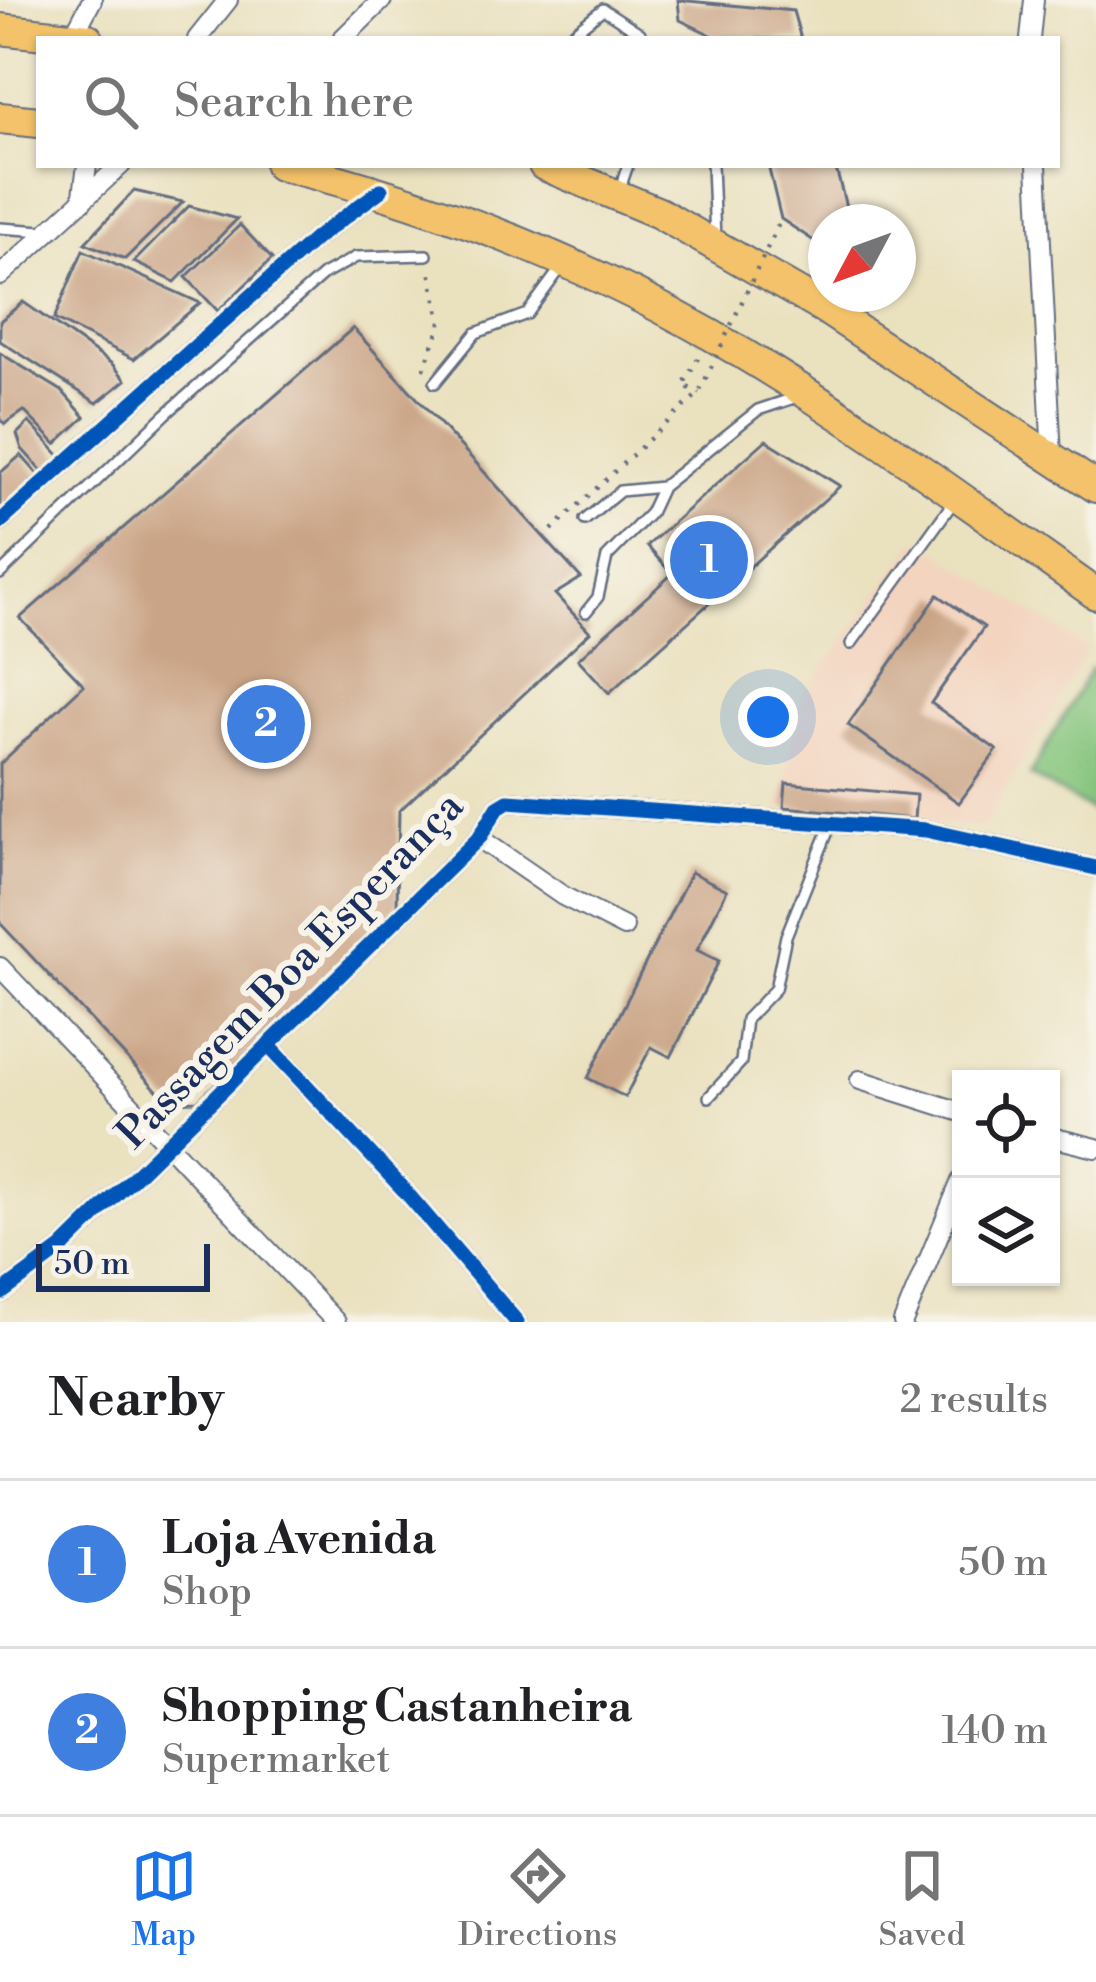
<!DOCTYPE html>
<html lang="en">
<head>
<meta charset="utf-8">
<style>
	body { margin:0; font-family:"Libre Bodoni",serif; background:#f2f2f2; color:#202124 }
	.controls { position:absolute; right:36px; bottom:36px; display:grid; overflow:hidden; border-radius:0px; box-shadow:0 3px 9px #0004 }
	.controls button { width:108px; height:108px; display:grid; place-items:center; padding:0; border:0; border-bottom:3px solid #e0e0e0; background:#fff; color:#202124; font:60px sans-serif }
	.compass { position:absolute; left:808px; top:204px; width:108px; height:108px; border-radius:50%; background:#fff; box-shadow:0 3px 9px #0004; rotate:229deg }
	.scale { position:absolute; left:36px; bottom:30px; width:174px; box-sizing:border-box; padding-left:12px; border:6px solid #1b2f5e; border-top:0; font-size:33px; line-height:42px; white-space:nowrap; color:#1b2f5e; -webkit-text-stroke:9px #f7f3e8; paint-order:stroke }
	.you { position:absolute; left:768px; top:717px; width:42px; height:42px; margin:-30px; border:9px solid #fff; border-radius:50%; background:#1a73e8; box-shadow:0 0 0 18px #1a73e833 }
	.badge { display:grid; place-items:center; width:78px; height:78px; border-radius:50%; background:#1a73e8; color:#fff; font-size:39px; font-weight:700 }
	.pin { position:absolute; translate:-50% -50%; border:6px solid #fff; box-shadow:0 3px 12px #0006 }
	.list { margin:0; padding:0; list-style:none }
	h2 { display:flex; justify-content:space-between; align-items:center; height:156px; margin:0; padding:0 48px; font-size:51px }
	h2 small { font-size:39px; font-weight:400; color:#757577 }
	.list li { display:grid; grid-template-columns:78px 1fr auto; gap:36px; align-items:center; box-sizing:border-box; height:168px; padding:0 48px; border-top:3px solid #e0e0e0 }
	.list b { display:block; font-size:45px; white-space:nowrap }
	.list p { margin:0; font-size:39px; white-space:nowrap; color:#757577 }
	.list em { font-size:39px; font-style:normal; color:#757577 }
	.icon { flex:none; width:66px; height:66px; fill:none; stroke:currentColor; stroke-width:2; stroke-linecap:round; stroke-linejoin:round }
	.map { position:relative; flex:none; width:1096px; height:1322px; overflow:hidden }
	.search { position:absolute; background:#fff; box-shadow:0 3px 9px #0004; left:36px; right:36px; top:36px; height:132px; display:flex; align-items:center; gap:30px; box-sizing:border-box; padding:0 42px; border-radius:0px; color:#757577; font-size:45px }
	.sheet { height:492px; background:#fff }
	nav { display:flex; justify-content:space-around; align-items:center; box-sizing:border-box; height:168px; border-top:3px solid #e0e0e0; background:#fff; font-size:33px; color:#757577 }
	nav a { display:grid; justify-items:center; gap:6px }
	nav .on { color:#1a73e8 }
	.map>svg:first-child { display:block }
	.built { fill:#f3d4bf }
	.green { fill:#84c47c; stroke:#507a6d; stroke-width:3 }
	.building { fill:#caa486 }
	.lines { fill:none; stroke-linecap:round; stroke-linejoin:round }
	.service-casing { stroke:#636d80; stroke-width:14 }
	.minor-casing { stroke:#636d80; stroke-width:22 }
	.trunk-casing { stroke:#636d80; stroke-width:34 }
	.path { stroke:#636d80; stroke-width:4.5; stroke-dasharray:3 9; stroke-linecap:butt }
	.service { stroke:#fff; stroke-width:9 }
	.minor { stroke:#fff; stroke-width:18 }
	.trunk { stroke:#f3c26a; stroke-width:30 }
	.path-bridge { stroke:#636d80; stroke-width:4.5; stroke-dasharray:3 9; stroke-linecap:butt }
	.cycleway-casing { stroke:#f7f3e8; stroke-width:22 }
	.cycleway { stroke:#0057b8; stroke-width:15 }
	.labels { text-anchor:middle; stroke-width:12; stroke-linejoin:round; paint-order:stroke }
	.street-label { font-size:42px; fill:#1b2f5e; stroke:#f7f3e8 }
</style>
</head>
<body>
<div class="map">
<svg width="1096" height="1322" viewBox="0 0 1096 1322">
	<rect width="100%" height="100%" fill="#f7f3e8"/>
	<filter id="ink" filterUnits="userSpaceOnUse"><feTurbulence type="fractalNoise" baseFrequency=".00833" numOctaves="2"/><feDisplacementMap in="SourceGraphic" scale="24" xChannelSelector="R" yChannelSelector="G"/><feConvolveMatrix kernelMatrix="1 2 1 2 8 2 1 2 1" color-interpolation-filters="sRGB"/></filter>
	<filter id="wash" filterUnits="userSpaceOnUse"><feTurbulence type="fractalNoise" baseFrequency=".004" numOctaves="4" result="noise"/><feDisplacementMap in="SourceGraphic" scale="48" xChannelSelector="R" yChannelSelector="G"/><feGaussianBlur stdDeviation="2.7" result="paint"/><feColorMatrix in="noise" values="0 0 0 0 0 0 0 0 0 0 0 0 0 0 0 0 0 1.4 0 .05"/><feComposite in="paint" operator="in"/></filter>
	<g filter="url(#wash)">
		<rect width="100%" height="100%" fill="#eae1bf"/>
		<path class="built" d="M918 539 1088 649 983 828 778 808 801 699Z"/>
		<path class="green" d="M1091 668 1096 671V813L1030 775Z"/>
		<g id="blocks">
			<path class="building" d="M678 0 793 11 801 39H720L680 20Z
				M768 165H835L850 222H826V249L781 219Z
				M134 191 183 202 125 259 85 243Z
				M189 206 237 219 175 282 134 262Z
				M240 225 272 259 218 311 186 277Z
				M83 250 200 303 134 359 54 319Z
				M23 302 112 364 126 380 97 403 0 341V321Z
				M353 328 581 578 555 594 590 632 399 811 397 906 197 1101 168 1102 0 923V764L84 685 20 618Z
				M0 353 62 391 85 417 56 444 24 411 5 424 0 419Z
				M29 422 61 457 43 472 22 449 17 434Z
				M766 440 840 486 609 693 578 659 672 574 647 546Z
				M21 455 41 478 0 514V473Z
				M938 595 984 627 931 703 997 750 959 803 848 725Z
				M786 783 916 795 914 819 784 807Z
				M691 872 727 890 697 950 719 961 671 1057 651 1047 625 1097 588 1078Z"/>
		</g>
	</g>
	<g filter="url(#ink)">
		<use href="#blocks" fill-opacity="0" stroke="#636d80" stroke-width="3"/>
		<g class="lines">
			<g class="service-casing">
				<path id="service" d="M565 39 603 9 640 33 637 39
					M712 165 715 240
					M619 191 628 165
					M0 228 43 231
					M435 383 476 333 527 314 563 265
					M585 520 620 491 662 487
					M0 574 166 414 323 275 356 257 427 255
					M586 612 598 597 607 557 650 513 662 487 758 410 800 396
					M851 644 954 501
					M709 1097 741 1062 746 1019 775 989 786 936 831 824"/>
			</g>
			<g class="minor-casing">
				<path id="minor" d="M73 36 92 0
					M197 39 228 0
					M342 39 382 0
					M1030 39 1034 0
					M1037 165 1052 457
					M82 202 87 165
					M0 276 121 165
					M0 522 316 238 381 190
					M479 838 563 896 624 927
					M0 967 336 1322
					M268 1045 405 1191 517 1322
					M860 1080 961 1112
					M1051 1137 1096 1148
					M0 1294 61 1249 479 838 498 807 508 801 926 830 1096 868
					M903 1322 961 1181"/>
			</g>
			<g class="trunk-casing">
				<path id="trunk" d="M0 29 88 39
					M0 118 39 122
					M280 165C429 202 577 259 711 335 845 412 970 505 1096 594
					M544 165 659 213 824 308 1096 487"/>
			</g>
			<path class="path" d="M698 358 683 385 699 393
				M424 369 441 324 430 271"/>
			<use href="#service" class="service"/>
			<use href="#minor" class="minor"/>
			<use href="#trunk" class="trunk"/>
			<path class="path-bridge" d="M543 538 699 393 781 219"/>
			<g class="cycleway-casing">
				<path id="cycleway" d="M0 522 316 238 381 190
					M268 1045 405 1191 517 1322
					M0 1294 61 1249 479 838 498 807 508 801 926 830 1096 868"/>
			</g>
			<use href="#cycleway" class="cycleway"/>
		</g>
	</g>
	<g class="labels">
		<g class="street-label">
			<text transform="translate(289 969) rotate(-46)" y="15">Passagem Boa Esperança</text>
		</g>
	</g>
</svg>
<div class="controls">
<button><svg class="icon" aria-label="locate" viewBox="0 0 24 24"><circle cx="12" cy="12" r="6"/><path d="M12 2v4M12 18v4M2 12h4M18 12h4"/></svg></button>
<button><svg class="icon" aria-label="layers" viewBox="0 0 24 24"><path d="M12 4l9 5-9 5-9-5zM3 14l9 5 9-5"/></svg></button>
</div>
<svg class="compass" viewBox="-18 -18 36 36"><path d="M0-13l5 13h-10z" fill="#e53935"/><path d="M0 13l5-13h-10z" fill="#757577"/></svg>
<div class="scale">50 m</div>
<div class="you"></div>
<div class="pin badge" style="left:709px;top:560px;background:#3f7fe0">1</div>
<div class="pin badge" style="left:266px;top:724px;background:#3f7fe0">2</div>
<div class="search"><svg class="icon" aria-label="search" viewBox="0 0 24 24"><circle cx="10" cy="10" r="6"/><path d="M15 15l6 6"/></svg>Search here</div>
</div>
<section class="sheet">
<h2>Nearby<small>2 results</small></h2>
<ul class="list">
<li><span class="badge" style="background:#3f7fe0">1</span><div><b>Loja Avenida</b><p>Shop</p></div><em>50 m</em></li>
<li><span class="badge" style="background:#3f7fe0">2</span><div><b>Shopping Castanheira</b><p>Supermarket</p></div><em>140 m</em></li>
</ul>
</section>
<nav>
<a class="on"><svg class="icon" aria-label="map" viewBox="0 0 24 24"><path d="M3 6l6-2 6 2 6-2v14l-6 2-6-2-6 2zM9 4v14M15 6v14"/></svg>Map</a>
<a><svg class="icon" aria-label="directions" viewBox="0 0 24 24"><path d="M12 3l9 9-9 9-9-9zM9 14v-3h6M13 9l2 2-2 2"/></svg>Directions</a>
<a><svg class="icon" aria-label="saved" viewBox="0 0 24 24"><path d="M7 4h10v16l-5-4-5 4z"/></svg>Saved</a>
</nav>
</body>
</html>
